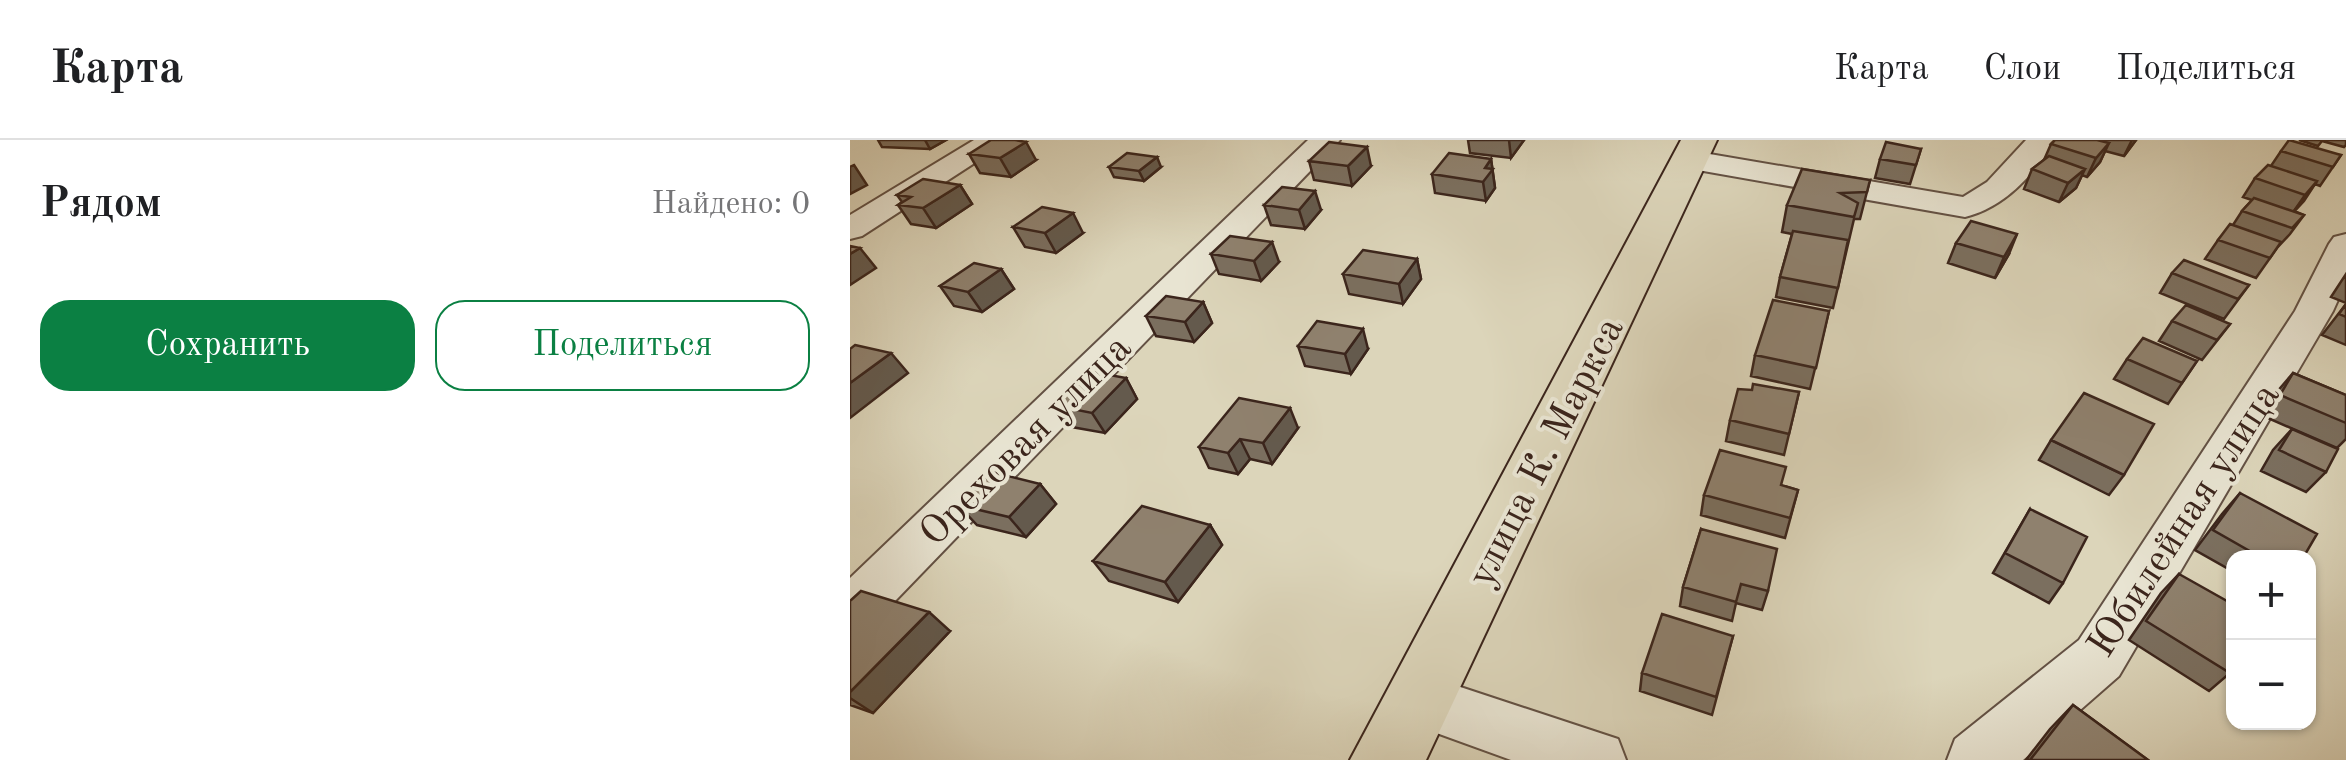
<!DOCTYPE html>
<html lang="ru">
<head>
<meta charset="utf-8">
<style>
	body { margin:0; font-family:"Old Standard TT",serif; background:#f6f6f6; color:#202124 }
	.controls { position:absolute; right:30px; bottom:30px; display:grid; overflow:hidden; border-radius:20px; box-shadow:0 2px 8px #0004 }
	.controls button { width:90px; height:90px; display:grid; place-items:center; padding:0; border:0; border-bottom:2px solid #e0e0e0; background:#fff; color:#202124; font:50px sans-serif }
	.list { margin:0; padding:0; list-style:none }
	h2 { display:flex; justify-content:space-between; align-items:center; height:130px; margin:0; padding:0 40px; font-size:42px }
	h2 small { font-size:32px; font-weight:400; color:#757577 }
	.actions { display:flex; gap:20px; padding:30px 40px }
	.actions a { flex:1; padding:22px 0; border:2px solid #0b8043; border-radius:30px; text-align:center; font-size:35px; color:#0b8043 }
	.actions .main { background:#0b8043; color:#fff }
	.map { position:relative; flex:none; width:1496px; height:620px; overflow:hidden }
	header { display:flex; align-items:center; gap:60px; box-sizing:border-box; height:140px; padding:0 50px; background:#fff; border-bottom:2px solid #e0e0e0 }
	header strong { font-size:48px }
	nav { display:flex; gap:55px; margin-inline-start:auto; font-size:35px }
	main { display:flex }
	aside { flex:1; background:#fff }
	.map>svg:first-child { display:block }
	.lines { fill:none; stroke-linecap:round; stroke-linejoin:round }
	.minor-casing { stroke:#635144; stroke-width:4 }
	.major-casing { stroke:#3b251c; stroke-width:4 }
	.minor { fill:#e8e4d2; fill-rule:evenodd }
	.major { fill:#dcd5ba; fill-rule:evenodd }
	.wall { fill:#7b6f5f; stroke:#3b251c; stroke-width:2.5 }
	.shaded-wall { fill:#645a4d; stroke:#3b251c; stroke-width:2.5 }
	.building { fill:#8f816e; stroke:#3b251c; stroke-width:2.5 }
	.labels { text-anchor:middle; stroke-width:8; stroke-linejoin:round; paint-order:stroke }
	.street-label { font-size:40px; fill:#3b251c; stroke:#e8e4d2 }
</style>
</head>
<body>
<header>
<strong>Карта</strong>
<nav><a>Карта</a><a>Слои</a><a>Поделиться</a></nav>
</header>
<main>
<aside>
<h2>Рядом<small>Найдено: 0</small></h2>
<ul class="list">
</ul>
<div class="actions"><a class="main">Сохранить</a><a>Поделиться</a></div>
</aside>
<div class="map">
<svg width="1496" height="620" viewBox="0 0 1496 620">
	<rect width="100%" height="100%" fill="#dcd5ba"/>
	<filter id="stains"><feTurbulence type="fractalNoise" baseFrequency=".002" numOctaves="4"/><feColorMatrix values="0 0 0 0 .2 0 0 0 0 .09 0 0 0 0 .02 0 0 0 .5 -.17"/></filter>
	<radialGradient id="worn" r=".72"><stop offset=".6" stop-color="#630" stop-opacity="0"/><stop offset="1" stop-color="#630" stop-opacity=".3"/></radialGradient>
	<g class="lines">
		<g class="minor-casing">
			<path id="minor" d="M124 0H160L12 96 0 99V75Z
				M458 0H490L19 488 0 495V438Z
				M1176 0H1207C1183 34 1156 67 1115 77L842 29 831 26 827 20 831 14 842 11 1113 57 1137 42Z
				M1496 94V142L1483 171 1269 536 1173 620H1097L1105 599 1229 500 1445 171 1479 104 1484 97Z
				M568 533 768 599 776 620H661L548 579 539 560 548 541Z"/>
		</g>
		<g class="major-casing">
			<path id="major" d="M831 0H867L576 620H500Z"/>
		</g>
		<use href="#minor" class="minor"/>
		<use href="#major" class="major"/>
	</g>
	<path class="wall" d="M28 0H96L80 9 32 7Z
		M618 0H674L661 18 620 13Z
		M1205 0H1286L1274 16 1255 11 1250 22 1237 37 1232 35 1226 48 1209 62 1174 49 1182 29 1194 20 1201 4Z
		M1449 0H1496V5L1494 7 1472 1 1468 6Z
		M1071 9 1060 44 1025 38 1030 19Z
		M1431 11 1491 15 1470 46 1465 44 1444 71 1454 75 1440 94 1427 108 1406 138 1355 119 1368 100 1383 85 1392 71 1402 60 1393 57 1405 38 1421 26Z
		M119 14 186 20 161 37 130 33Z
		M641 19 645 48 636 61 585 53 582 34Z
		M459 21 521 26 502 46 464 40Z
		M259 27H311L294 41 264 37Z
		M1020 40 1010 79H1004L983 168 926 157 930 137 942 94 932 92 937 65Z
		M110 45 122 64 86 88 61 84 48 65 52 62 47 55Z
		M414 65 471 70 455 89 421 85Z
		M163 87 233 93 206 113 175 107Z
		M1106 103 1159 114 1145 138 1098 123Z
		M361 114 429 122 411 141 369 134Z
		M567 119 571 139 553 164 499 154 493 134Z
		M151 129 164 149 132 172 104 166 90 146Z
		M1322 133 1399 145 1374 179 1310 153Z
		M1496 134V163L1481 157Z
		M353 162 362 183 344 202 306 196 296 176Z
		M1496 164V205L1472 195Z
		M979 171 960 249 901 236 905 215Z
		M1322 181 1380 184 1352 220 1309 201Z
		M448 206 518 209 501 234 455 226Z
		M1277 219 1347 221 1318 264 1264 239Z
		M1443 233 1496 255V299L1487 308 1413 276 1426 253Z
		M276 238 287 259 255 293 216 286 202 265Z
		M902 250 949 252 934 315 876 301 880 280Z
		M448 288 422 324 400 319 388 334 359 328 349 307Z
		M1442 289 1476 332 1456 352 1411 331 1423 310Z
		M1201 300 1274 335 1259 355 1189 320Z
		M190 344 206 364 176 397 127 385 108 365Z
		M931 345 948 350 935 398 851 375 854 355Z
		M1390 353 1453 418H1384V432L1345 410 1372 374Z
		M1180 369 1213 443 1199 463 1143 433Z
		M360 385 372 405 328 462 259 441 243 421Z
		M851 389 918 451 912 470 886 463 882 481 830 466 833 447Z
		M1329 434 1380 533 1359 551 1279 500 1311 453Z
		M0 461 100 491 23 573 0 565Z
		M883 496 862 575 790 551 792 533Z
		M1223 565 1298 620H1176L1200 589Z"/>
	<path class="shaded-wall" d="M75 0H96L80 9Z
		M659 0H674L661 18Z
		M1282 0H1286L1274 16Z
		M176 2 186 20 161 37 150 18Z
		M1259 3 1250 22 1237 37 1246 18Z
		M517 7 521 26 502 46 498 26Z
		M307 17 311 27 294 41 289 31Z
		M641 19 645 48 636 61 633 42 635 28Z
		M4 25 17 45 0 54V27Z
		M1235 29 1226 48 1209 62 1218 43Z
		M1467 41 1454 61 1442 74 1455 55Z
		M110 45 122 64 86 88 73 68Z
		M465 51 471 70 455 89 449 70Z
		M223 73 233 93 206 113 195 93Z
		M1167 94 1159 114 1145 138 1154 117Z
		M422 102 429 122 411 141 404 121Z
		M10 108 26 128 0 145V114Z
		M567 119 571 139 553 164 549 144Z
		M151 129 164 149 132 172 118 152Z
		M353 162 362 183 344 202 335 182Z
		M513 189 518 209 501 234 495 214Z
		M41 213 58 233 0 278V243Z
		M276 238 287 259 255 293 242 273Z
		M440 268 448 288 422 324 413 303Z
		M390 299 400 319 388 334 378 313Z
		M190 344 206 364 176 397 159 377Z
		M360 385 372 405 328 462 315 442Z
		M79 472 100 491 23 573 0 558V552Z"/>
	<path class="building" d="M141 0H165L176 2 150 18 119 14Z
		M1205 0H1247L1259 3 1246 18 1201 4Z
		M1439 0 1491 15 1483 27 1431 11Z
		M479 2 517 7 498 26 459 21Z
		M1036 2 1071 9 1066 25 1030 19Z
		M277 13 307 17 289 31 259 27Z
		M599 13 641 19 635 28 643 29 633 42 582 34Z
		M1199 16 1235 29 1218 43 1182 29Z
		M1418 25 1467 41 1455 55 1405 38Z
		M952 29 1020 40 1017 52 990 53 1008 63 1004 77 937 65Z
		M73 39 110 45 73 68 48 65 61 57 47 55Z
		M432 47 465 51 449 70 414 65Z
		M1404 58 1454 75 1442 88 1392 71Z
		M192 67 223 73 195 93 163 87Z
		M1121 81 1167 94 1154 117 1106 103Z
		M1380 84 1431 102 1420 118 1368 100Z
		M943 91 998 100 988 148 930 137Z
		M380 96 422 102 404 121 361 114Z
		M0 106 10 108 0 114Z
		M513 110 567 119 549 144 493 134Z
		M1334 120 1399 145 1388 159 1322 133Z
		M124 123 151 129 118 152 90 146Z
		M316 156 353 162 335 182 296 176Z
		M923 160 979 171 966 228 905 215Z
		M1496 164V177L1489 174Z
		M1336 165 1380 184 1367 200 1322 181Z
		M467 181 513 189 495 214 448 206Z
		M1293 198 1347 221 1332 243 1277 219Z
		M5 205 41 213 0 243V209Z
		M238 231 276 238 242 273 202 265Z
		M1443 233 1496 255V283L1430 255Z
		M903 244 949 252 939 294 880 280 888 249 902 250Z
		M1234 253 1304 284 1274 335 1201 300Z
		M389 258 440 268 413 303 390 299 378 313 349 307Z
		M1442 289 1488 309 1476 332 1429 310Z
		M870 310 936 327 931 345 948 350 940 378 854 355Z
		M142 332 190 344 159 377 108 365Z
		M1390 353 1467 394 1453 418H1412L1363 390Z
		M292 366 360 385 315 442 243 421Z
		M1180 369 1237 397 1213 443 1155 413Z
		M851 389 927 409 918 451 891 444 886 462 833 447Z
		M1329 434 1384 465V528L1380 533 1296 481Z
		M11 451 79 472 0 552V461Z
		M812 474 883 496 866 557 792 533Z
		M1223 565 1298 620H1180Z"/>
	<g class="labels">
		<g class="street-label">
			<text transform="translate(174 299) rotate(-45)" y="14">Ореховая улица</text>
			<text transform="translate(694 311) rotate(-63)" y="14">улица К. Маркса</text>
			<text transform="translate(1332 379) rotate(-57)" y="14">Юбилейная улица</text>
		</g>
	</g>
	<rect width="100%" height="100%" filter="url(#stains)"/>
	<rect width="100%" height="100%" fill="url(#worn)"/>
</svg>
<div class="controls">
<button>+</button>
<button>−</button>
</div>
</div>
</main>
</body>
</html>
